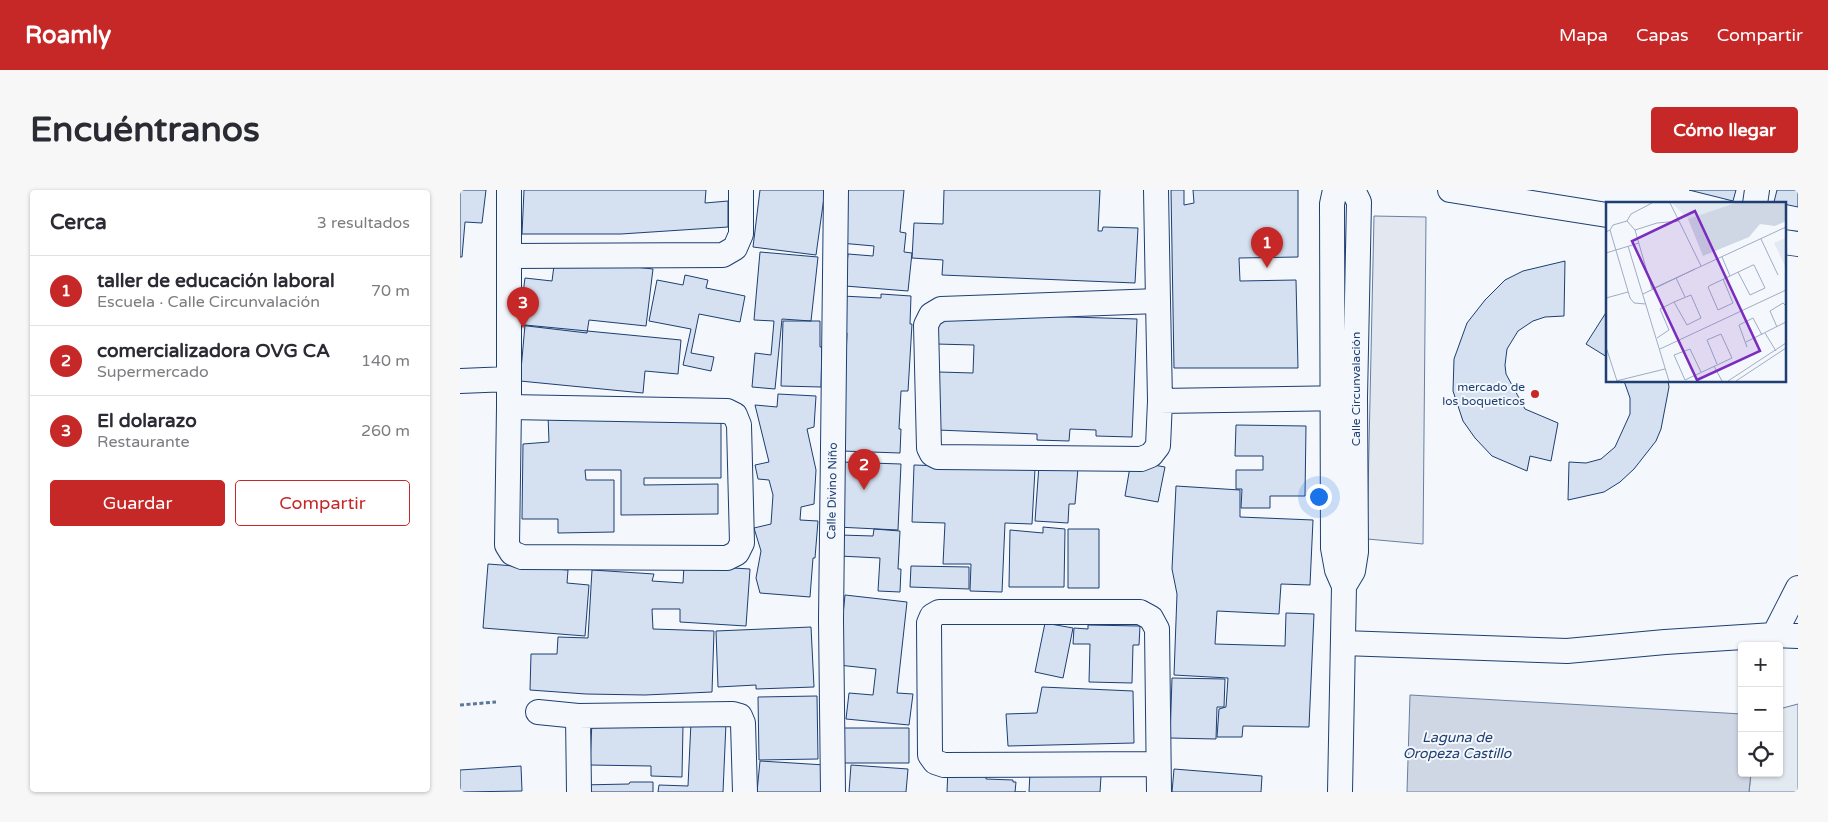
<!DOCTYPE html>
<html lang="es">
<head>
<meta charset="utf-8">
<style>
	body { margin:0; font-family:"Varela Round",sans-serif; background:#f7f7f7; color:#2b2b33 }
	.controls { position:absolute; right:15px; bottom:15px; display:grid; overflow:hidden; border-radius:5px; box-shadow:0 1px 4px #0004 }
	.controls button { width:45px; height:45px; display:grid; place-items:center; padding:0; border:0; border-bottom:1px solid #e1e1e2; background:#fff; color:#2b2b33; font:25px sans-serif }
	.you { position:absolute; left:858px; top:306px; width:18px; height:18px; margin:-12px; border:4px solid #fff; border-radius:50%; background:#1a73e8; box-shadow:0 0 0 8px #1a73e833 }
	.badge { display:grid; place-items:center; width:32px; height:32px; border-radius:50%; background:#c62828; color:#fff; font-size:16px; font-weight:700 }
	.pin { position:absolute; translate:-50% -41px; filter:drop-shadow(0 1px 2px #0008) }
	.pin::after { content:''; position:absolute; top:26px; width:18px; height:15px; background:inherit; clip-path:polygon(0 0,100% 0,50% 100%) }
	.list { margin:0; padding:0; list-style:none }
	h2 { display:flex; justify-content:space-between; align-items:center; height:65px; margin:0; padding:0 20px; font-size:21px }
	h2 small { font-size:16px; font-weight:400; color:#7c7c81 }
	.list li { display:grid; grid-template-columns:32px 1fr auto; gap:15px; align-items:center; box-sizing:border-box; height:70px; padding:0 20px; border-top:1px solid #e1e1e2 }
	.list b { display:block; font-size:19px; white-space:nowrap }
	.list p { margin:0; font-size:16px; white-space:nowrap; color:#7c7c81 }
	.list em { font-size:16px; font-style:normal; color:#7c7c81 }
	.actions { display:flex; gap:10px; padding:15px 20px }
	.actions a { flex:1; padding:11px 0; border:1px solid #c62828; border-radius:5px; text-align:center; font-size:18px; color:#c62828 }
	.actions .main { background:#c62828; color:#fff }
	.icon { flex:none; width:28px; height:28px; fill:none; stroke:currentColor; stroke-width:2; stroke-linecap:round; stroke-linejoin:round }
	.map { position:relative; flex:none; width:1338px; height:602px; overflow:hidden; border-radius:5px }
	header { display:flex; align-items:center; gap:30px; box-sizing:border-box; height:70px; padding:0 25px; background:#c62828; color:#fff }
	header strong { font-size:24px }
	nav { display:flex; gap:28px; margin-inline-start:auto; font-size:18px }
	.intro { display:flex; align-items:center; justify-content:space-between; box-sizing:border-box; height:120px; padding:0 30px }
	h1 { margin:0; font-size:35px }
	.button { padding:12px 22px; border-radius:5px; background:#c62828; color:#fff; font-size:18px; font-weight:700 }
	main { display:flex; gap:30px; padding:0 30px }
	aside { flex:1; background:#fff; border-radius:5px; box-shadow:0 1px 4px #0004 }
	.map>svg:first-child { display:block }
	.green { fill:#e3e9f0; stroke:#687fa3 }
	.parking { fill:#e3e8f0; stroke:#687fa3 }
	.water { fill:#cfd7e4; stroke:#687fa3 }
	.building { fill:#d5e0f0; stroke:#1d3f73 }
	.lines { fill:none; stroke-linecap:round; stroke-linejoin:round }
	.minor-casing { stroke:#1d3f73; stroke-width:26 }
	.path { stroke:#5e769c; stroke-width:3; stroke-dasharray:4 2.5; stroke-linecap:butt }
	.minor { stroke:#f4f7fb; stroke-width:24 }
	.poi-dot { fill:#c62828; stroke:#f4f7fb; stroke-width:2 }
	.labels { text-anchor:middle; stroke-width:4; stroke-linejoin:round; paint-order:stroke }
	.poi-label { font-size:12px; fill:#1d3f73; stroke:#f4f7fb; text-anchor:end }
	.street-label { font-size:12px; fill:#1d3f73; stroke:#f4f7fb }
	.water-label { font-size:14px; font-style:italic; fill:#1d3f73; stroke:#f4f7fb }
	.inset-road { fill:none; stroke:#9eadc5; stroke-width:1 }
	.view { fill:#7b2cbf; fill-opacity:0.15; stroke:#7b2cbf; stroke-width:2.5 }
	.inset-edge { fill:none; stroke:#1d3f73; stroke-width:2.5 }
</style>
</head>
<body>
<header>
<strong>Roamly</strong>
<nav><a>Mapa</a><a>Capas</a><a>Compartir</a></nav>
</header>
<div class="intro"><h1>Encuéntranos</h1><a class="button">Cómo llegar</a></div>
<main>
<aside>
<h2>Cerca<small>3 resultados</small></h2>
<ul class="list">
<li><span class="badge">1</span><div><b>taller de educación laboral</b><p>Escuela · Calle Circunvalación</p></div><em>70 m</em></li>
<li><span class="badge">2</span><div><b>comercializadora OVG CA</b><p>Supermercado</p></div><em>140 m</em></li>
<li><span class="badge">3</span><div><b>El dolarazo</b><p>Restaurante</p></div><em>260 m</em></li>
</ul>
<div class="actions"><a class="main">Guardar</a><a>Compartir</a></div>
</aside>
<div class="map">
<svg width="1338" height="602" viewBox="0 0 1338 602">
	<rect width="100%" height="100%" fill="#f4f7fb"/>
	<path class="green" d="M1338 514V602H1289L1291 583H1319V519Z"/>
	<path class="parking" d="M914 26 966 27 963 354 907 349Z"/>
	<path class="water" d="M950 505 1282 524V583H1291L1289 602H947Z"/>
	<path class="building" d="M0 0H26L22 33 5 32 2 67H0Z
		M64 0H246L245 13 268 11V37L161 44H62Z
		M300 0H365L356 65 293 57Z
		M384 0H444L440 42 446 43 444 62 452 63 448 101 385 96 388 64 413 66 414 56 380 53Z
		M484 0H640L638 41H642L643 37 678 38 675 93 482 85 483 70 452 68 454 33 483 34Z
		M711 0H724V15L734 13 733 0H838V67L779 68 780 91 836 90 838 178H714Z
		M1229 0H1276L1273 11Z
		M1317 0H1338V17L1314 12Z
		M300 62 358 67 351 131 322 129 315 199 292 197 295 163 311 165 314 131 294 130Z
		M95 68 193 79 186 136 129 130 127 143 59 135 65 88 92 91Z
		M1105 71 1104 126 1085 127 1073 131 1058 141 1047 159 1045 175 1046 184 1065 219 1098 233 1091 271 1070 266 1067 281 1032 266 1015 248 1003 231 993 201 994 169 1007 133 1025 110 1045 90 1063 81Z
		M225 85 248 90 246 98 285 106 280 132 239 124 231 163 254 167 251 181 223 175 231 139 189 131 197 90 223 95Z
		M421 104 451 106 450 134H452L448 201H441L439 239H441L440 263 382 261 387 143H380L382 106 421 108Z
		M1147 121V167L1126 154Z
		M478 123 677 129 672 247 636 246V240L610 239 609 251 577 250V244L477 240 479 182 513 183 514 155 476 154Z
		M323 131H360V157H362L361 197 321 196Z
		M65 135 221 150 218 184 185 181 183 203 60 191Z
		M1164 191H1208L1209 197 1201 239 1196 251 1174 279 1160 292 1144 302 1108 310 1109 272 1126 273 1141 269 1155 257 1170 224V208Z
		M318 204 356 206 354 237 347 239 356 280 354 314 341 317 340 330 358 331 355 368H353L350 407 300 403 296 388 301 361 294 338 311 334 313 305 309 290 298 289 295 275 309 272 295 215 317 217Z
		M261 223V288H184V295L258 294V324L161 325V280H125L126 290H154V342L98 343V329H62L63 254 89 252 88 225Z
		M776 235 846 236 845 306H810V318H781L782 299H776V280H803V266H775Z
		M671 271 705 277 698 312 665 306Z
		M380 272 441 274 438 340 377 337Z
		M454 275 575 279 572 334 545 333 542 402 510 401 511 374H483L485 333 452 332Z
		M579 275 618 278 615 314H609L608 333 575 331Z
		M716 296 780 300V327L853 330 850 395 821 394 819 424 757 421 755 454 825 456 826 423 854 424 849 537 783 536 782 547H757L759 519 766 517 768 488 714 485 717 404 712 379Z
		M583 337 605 339 604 397H549L550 340 583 343Z
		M414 339 440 341 438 379H441L440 402 418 401 420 368 379 366 380 345 413 346Z
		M608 339H639V398H608Z
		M28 374 108 380 107 393 129 395 125 446 23 438Z
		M224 375 290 379 286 436 220 432V419H192L193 439 254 441 252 502 185 505 126 504 70 500 71 464H97L98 447 128 448 132 380 194 384 192 391 223 393Z
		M451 376 509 377V399L450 397Z
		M385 405 447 412 437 503 453 504 449 535 386 529 389 503 413 505 416 479 378 475Z
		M585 433 613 438 603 488 575 482Z
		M628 435 680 436 679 455H673L672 493 629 492 630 454H613L614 438 628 439Z
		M351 437 354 497 296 499V495L258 497 256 441Z
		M712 488 765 489 764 517H757L756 549 710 548Z
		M582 497 673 501 674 553 548 556 546 524 577 523Z
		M357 506 358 569 299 570 298 507Z
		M132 531 223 535 222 587 191 586V576L130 575Z
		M231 532 266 533 263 602H198L199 595 228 596Z
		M380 538H449V573H380Z
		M300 571 365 575 363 602H297Z
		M391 575 448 579 446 602H389Z
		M61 576 62 601 0 602V580Z
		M488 578 526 581V589L553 590V592H556L555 602H566H487Z
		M714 579 802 586 801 602H712Z
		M570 582 641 586 640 602H569Z
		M170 592H193V602H120V595L169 594Z"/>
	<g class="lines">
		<g class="minor-casing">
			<path id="minor" d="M49 0V217L47 355 52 363 62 367 267 368 277 363 282 353 279 235 275 225 267 221 49 217
				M696 0 698 111 481 119 471 125 466 135 469 258 472 264 478 267 681 269 691 265 698 256 700 211 698 111
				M875 0 872 14 873 358 877 380 884 396 880 602
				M990 0 1147 25
				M1295 14 1297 0
				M1324 52 1338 54
				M50 66 263 65 275 58 281 44V0
				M0 191 49 189
				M700 211 888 208
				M884 396 893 381 896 362 895 208 899 12 893 0
				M1314 445 1338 446
				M883 453 1107 461 1205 452 1314 445 1338 398
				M78 522 118 526 273 524 280 526 283 533 285 602
				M118 526 119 602
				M698 574 484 575 475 572 470 565 469 433 472 426 479 422H680L691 428 697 439 699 602
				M373 602 371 430 376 0"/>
		</g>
		<path class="path" d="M0 515 36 512"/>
		<use href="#minor" class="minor"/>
	</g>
	<circle class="poi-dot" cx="1075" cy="204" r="5"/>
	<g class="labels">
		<g class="poi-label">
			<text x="1065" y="201">mercado de<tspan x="1065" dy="14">los boqueticos</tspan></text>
		</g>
		<g class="street-label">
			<text transform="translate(896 199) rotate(-90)" y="4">Calle Circunvalación</text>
			<text transform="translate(372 301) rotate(-89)" y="4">Calle Divino Niño</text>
		</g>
		<g class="water-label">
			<text x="997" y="552">Laguna de<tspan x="997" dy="16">Oropeza Castillo</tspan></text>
		</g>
	</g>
	<g transform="translate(1146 12)">
		<rect width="180" height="180" fill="#f4f7fb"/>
		<path d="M66 1H129L82 17ZM180 36V63L179 64 168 41Z" fill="#e3e9f0"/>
		<path d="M129 1H180V19L169 24 154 22 143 35 97 54 82 17Z" fill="#cfd7e4"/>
		<path class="inset-road" d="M64 1 73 19M21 19 29 28 46 87M21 19 25 12 46 1M4 28 7 23 21 19M29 28 51 21 73 19 95 64M0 30 4 28 24 96 28 101 40 102M155 37 172 73M22 44 63 179M0 51 33 41M116 55 124 74M70 76 79 95M117 77 127 101 112 108 102 85 103 84 124 74 147 63H148L159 86 144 93 132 70M46 87 180 25M37 92 89 67M0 96 22 90M171 125 164 109 177 101 180 104M159 131 170 149M51 136 63 128 54 107 68 100 81 123 95 116 85 93 68 100M140 140 180 120M0 145 11 179M141 145 133 123 147 116 156 133M54 147 180 88M108 164 116 179M95 170 84 147 68 153 79 178 126 156 115 132 101 138 111 162M10 179 59 167M122 179 180 141M130 179 180 146"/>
		<path class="view" d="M89 9 154 149 91 178 26 39Z"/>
		<rect width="180" height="180" class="inset-edge"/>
	</g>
</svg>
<div class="controls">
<button>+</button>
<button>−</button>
<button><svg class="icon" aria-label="locate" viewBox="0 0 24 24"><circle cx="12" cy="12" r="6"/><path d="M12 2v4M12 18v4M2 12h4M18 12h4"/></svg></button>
</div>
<div class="you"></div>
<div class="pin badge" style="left:807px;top:78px">1</div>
<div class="pin badge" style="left:404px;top:300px">2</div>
<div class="pin badge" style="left:63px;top:138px">3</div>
</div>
</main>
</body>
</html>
